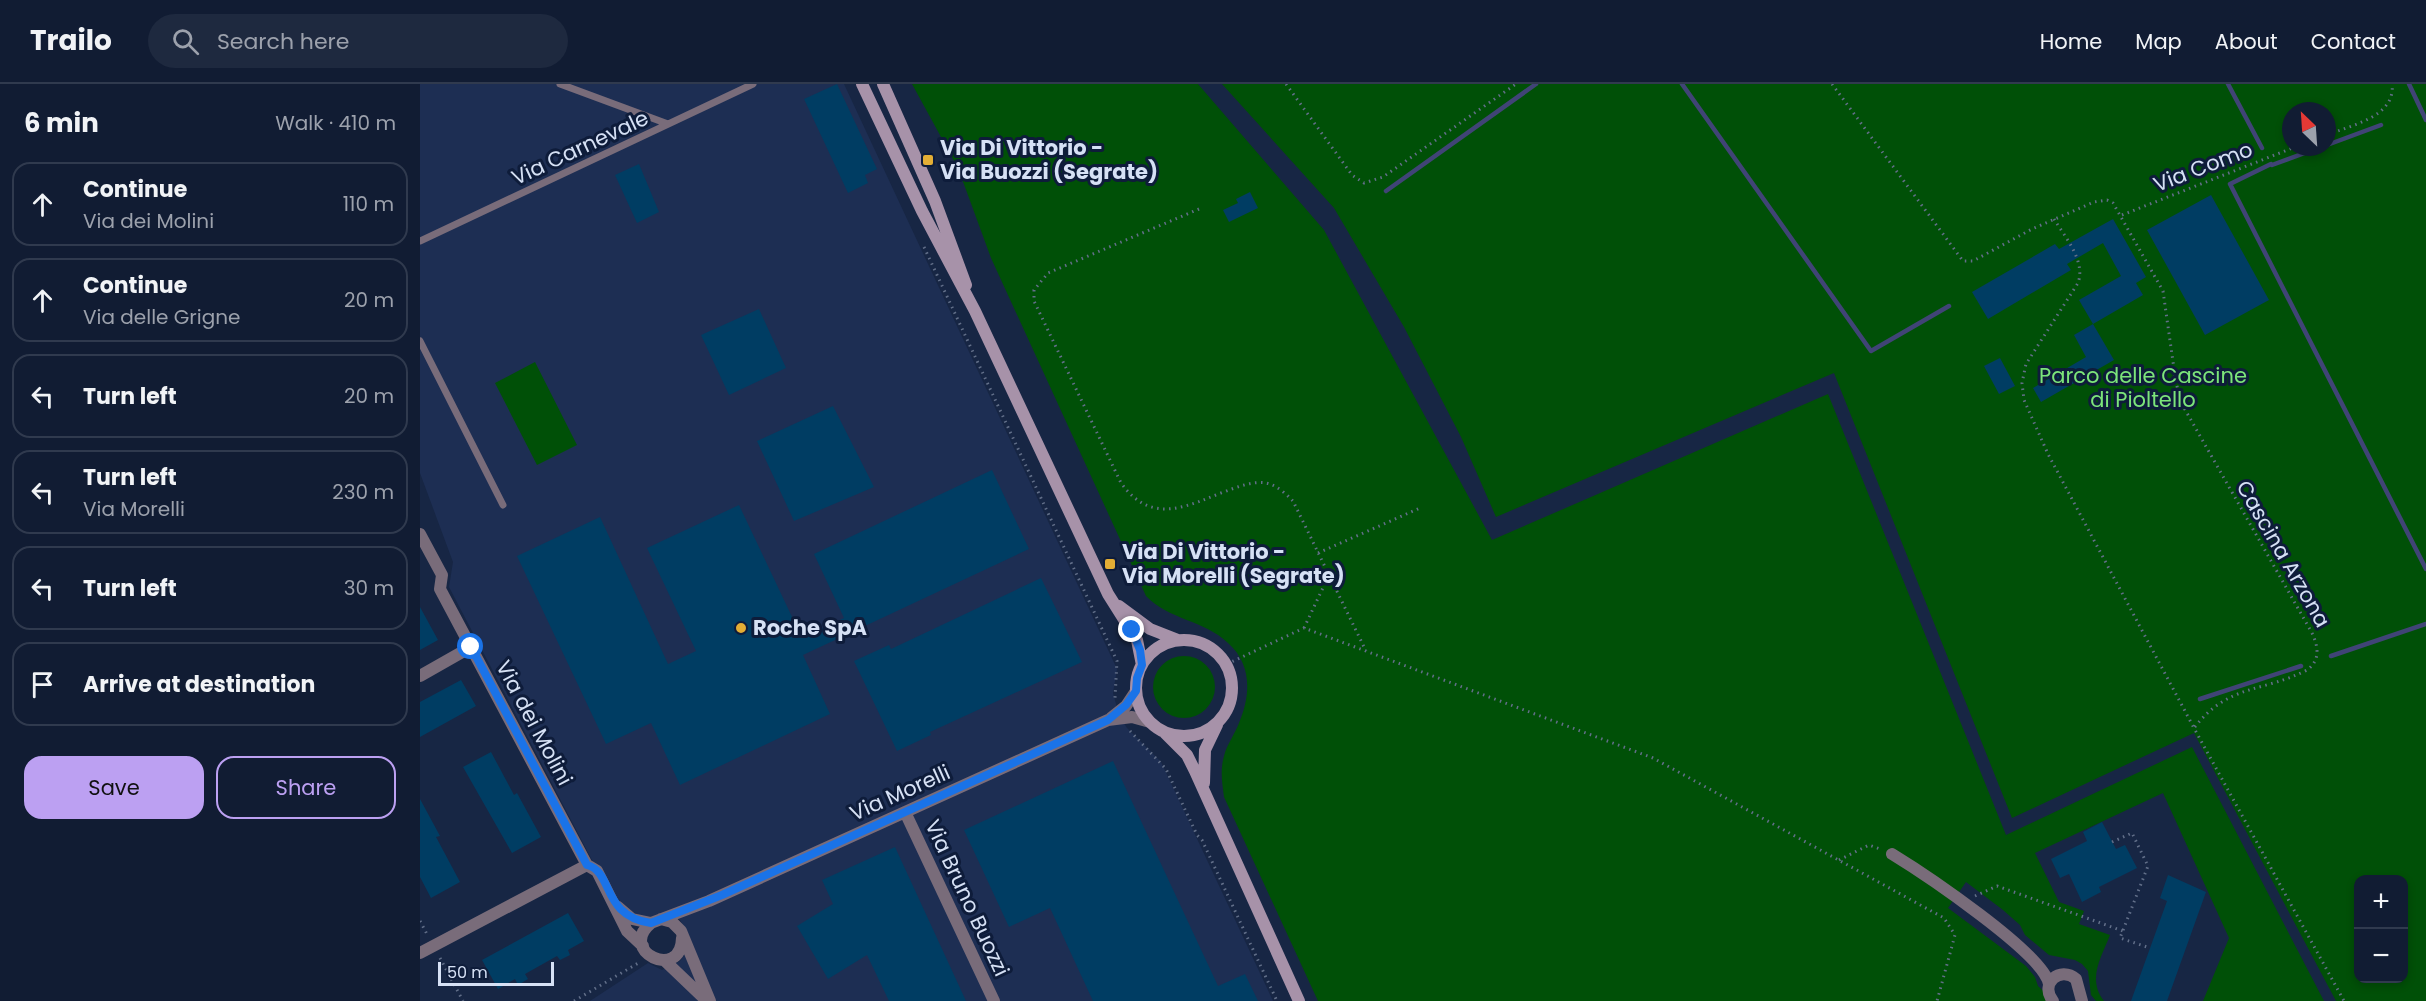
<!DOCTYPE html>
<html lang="en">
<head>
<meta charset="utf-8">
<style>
	body { margin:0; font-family:Poppins,sans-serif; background:#1e293f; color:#f1f3f6 }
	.controls { position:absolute; right:18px; bottom:18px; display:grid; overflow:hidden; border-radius:12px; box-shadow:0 3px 9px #0003 }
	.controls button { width:54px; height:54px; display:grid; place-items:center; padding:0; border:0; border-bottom:2px solid #303a4e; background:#111c33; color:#f1f3f6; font:30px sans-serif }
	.compass { position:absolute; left:1862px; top:18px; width:54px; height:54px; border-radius:50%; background:#111c33; box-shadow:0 3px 9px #0003; rotate:335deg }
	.scale { position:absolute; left:18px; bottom:15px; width:116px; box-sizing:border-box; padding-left:6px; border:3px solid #d6e1f5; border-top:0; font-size:16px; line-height:21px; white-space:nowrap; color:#d6e1f5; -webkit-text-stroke:4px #0e1c3a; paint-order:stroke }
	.stop { position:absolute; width:18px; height:18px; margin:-14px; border:4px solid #1a73e8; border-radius:50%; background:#fff }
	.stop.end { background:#1a73e8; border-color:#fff; box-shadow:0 2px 6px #0008 }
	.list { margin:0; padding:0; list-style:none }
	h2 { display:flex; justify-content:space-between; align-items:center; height:78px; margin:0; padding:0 24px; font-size:26px }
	h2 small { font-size:20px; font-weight:400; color:#9ca1ac }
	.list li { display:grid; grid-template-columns:39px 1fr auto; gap:18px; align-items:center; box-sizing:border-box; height:84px; margin:0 12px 12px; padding:0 12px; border:2px solid #303a4e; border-radius:18px }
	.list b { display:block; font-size:22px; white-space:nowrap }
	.list p { margin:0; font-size:20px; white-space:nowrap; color:#9ca1ac }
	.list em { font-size:20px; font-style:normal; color:#9ca1ac }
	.actions { display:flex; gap:12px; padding:18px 24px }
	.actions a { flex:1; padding:14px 0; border:2px solid #bca0f2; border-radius:18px; text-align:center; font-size:21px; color:#bca0f2 }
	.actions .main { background:#bca0f2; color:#111 }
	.icon { flex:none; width:33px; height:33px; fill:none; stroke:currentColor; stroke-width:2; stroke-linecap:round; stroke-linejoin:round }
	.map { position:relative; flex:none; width:2006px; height:917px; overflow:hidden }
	header { display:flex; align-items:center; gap:36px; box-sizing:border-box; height:84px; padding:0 30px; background:#111c33; border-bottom:2px solid #303a4e }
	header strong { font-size:28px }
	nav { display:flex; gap:33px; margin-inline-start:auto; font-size:21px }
	.search { width:420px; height:54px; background:#1e293f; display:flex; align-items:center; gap:15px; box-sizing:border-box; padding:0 21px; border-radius:33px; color:#9ca1ac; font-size:22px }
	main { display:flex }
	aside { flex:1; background:#111c33 }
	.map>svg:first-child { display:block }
	.built { fill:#1d2e53 }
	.green { fill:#005007; fill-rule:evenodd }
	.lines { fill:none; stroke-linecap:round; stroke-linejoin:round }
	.stream { stroke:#404476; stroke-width:4.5 }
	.building { fill:#003d63 }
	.path { stroke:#626f89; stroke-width:3; stroke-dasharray:1.5 4.5; stroke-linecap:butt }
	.service { stroke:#796c7a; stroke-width:7 }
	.minor { stroke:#796c7a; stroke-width:12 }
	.secondary { stroke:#a792a9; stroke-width:12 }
	.route { stroke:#1a73e8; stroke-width:8 }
	.poi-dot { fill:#e3ae35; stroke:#0e1c3a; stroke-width:2 }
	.labels { text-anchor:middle; stroke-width:6; stroke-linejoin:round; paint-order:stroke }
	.street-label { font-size:21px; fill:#d6e1f5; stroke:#0e1c3a }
	.poi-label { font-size:21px; font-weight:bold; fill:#d6e1f5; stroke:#0e1c3a; text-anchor:start }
	.park-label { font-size:21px; fill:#7ce57a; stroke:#0e1c3a }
</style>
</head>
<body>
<header>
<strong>Trailo</strong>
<div class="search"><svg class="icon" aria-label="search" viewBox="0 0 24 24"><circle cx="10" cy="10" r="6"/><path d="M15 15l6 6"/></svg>Search here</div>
<nav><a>Home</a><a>Map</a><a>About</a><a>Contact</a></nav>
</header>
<main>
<aside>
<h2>6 min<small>Walk · 410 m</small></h2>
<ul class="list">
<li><svg class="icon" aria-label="ahead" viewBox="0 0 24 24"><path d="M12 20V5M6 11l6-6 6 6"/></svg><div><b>Continue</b><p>Via dei Molini</p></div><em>110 m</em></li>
<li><svg class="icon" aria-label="ahead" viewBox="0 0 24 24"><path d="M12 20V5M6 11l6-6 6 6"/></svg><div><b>Continue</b><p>Via delle Grigne</p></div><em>20 m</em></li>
<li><svg class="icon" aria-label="left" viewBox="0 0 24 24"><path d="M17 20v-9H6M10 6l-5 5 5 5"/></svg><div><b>Turn left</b></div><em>20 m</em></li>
<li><svg class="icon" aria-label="left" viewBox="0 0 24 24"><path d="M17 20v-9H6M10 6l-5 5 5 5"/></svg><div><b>Turn left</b><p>Via Morelli</p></div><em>230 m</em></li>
<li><svg class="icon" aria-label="left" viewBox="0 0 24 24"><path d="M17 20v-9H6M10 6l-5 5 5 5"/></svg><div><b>Turn left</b></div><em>30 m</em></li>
<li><svg class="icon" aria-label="arrive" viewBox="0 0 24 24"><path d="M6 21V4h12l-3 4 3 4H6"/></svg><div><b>Arrive at destination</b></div></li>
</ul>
<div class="actions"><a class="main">Save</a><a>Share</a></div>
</aside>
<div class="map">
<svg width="2006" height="917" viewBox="0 0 2006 917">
	<rect width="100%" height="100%" fill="#172644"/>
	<path class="built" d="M0 0H424L697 585 693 609 699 631 707 644 741 678 853 917H170L228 879 242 886 260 877 270 863 267 848 260 836 254 833 219 837 195 820 29 503 33 478 0 389Z"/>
	<path class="green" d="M492 0H778L904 146 1072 456 1408 310 1586 751 1772 663 1904 917H1783L1809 854 1743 709 1615 769 1639 818 1664 827 1659 840 1690 851C1681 874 1667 895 1684 917H1676L1671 911 1668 887 1662 880 1655 876 1629 871 1605 851 1600 841 1583 826 1546 798 1528 824 1606 882 1615 893 1618 902 1634 917H898L804 713C802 698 800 686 804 672 807 660 815 650 819 639 831 611 832 580 808 559 784 536 749 536 726 512L571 174 538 84Z
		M802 0H2006V917H1916L1774 649 1592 734 1414 289 1076 433 1041 353 984 243 914 124ZM1871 27H1907V63H1871ZM1938 796H1984V894H1938Z
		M115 278 157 361 117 381 75 299Z
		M733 603a31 31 0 1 1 62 0a31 31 0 1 1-62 0Z"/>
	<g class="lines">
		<path class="stream" d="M1262 0 1451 267 1529 222
			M1808 0 1842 64
			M1989 0 2006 36
			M1907 61 1961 41
			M1851 80 1810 100 2006 485
			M1852 81 1901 63
			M966 107 1116 0
			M1911 572 2006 540
			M1780 615 1881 582"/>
	</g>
	<path class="building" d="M417 0 457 85 445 91 448 99 428 109 384 15Z
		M219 80 239 128 217 139 195 91Z
		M830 108 838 124 809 138 803 126 818 119 816 115Z
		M1791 111 1849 216 1785 251 1727 146Z
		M1693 135 1726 193 1716 199 1723 211 1673 240 1659 216 1701 192 1683 159 1647 180 1651 186 1568 235 1552 208 1635 160 1639 165Z
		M339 225 366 284 309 311 281 251Z
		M1673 240 1694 276 1621 318 1613 304 1666 273 1654 251Z
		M1580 274 1595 302 1579 310 1564 282Z
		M413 322 454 403 374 437 337 357Z
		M572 386 609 465 383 571 410 630 260 701 231 639 186 660 97 472 180 433 248 580 276 567 227 464 319 421 382 554 424 534 394 470Z
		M621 494 662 578 510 648 511 651 477 667 434 577 469 561 471 565Z
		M0 523 18 556 0 566Z
		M41 596 56 622 0 653V618Z
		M71 668 94 711 97 709 121 753 92 769 43 683Z
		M693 677 798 902 825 890 838 917H673L630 824 589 843 544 746Z
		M0 715 20 752 16 753 40 798 11 814 0 793Z
		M1682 738 1696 765 1705 761 1717 784 1679 803 1681 808 1662 818 1649 790 1640 794 1631 775 1667 757 1663 748Z
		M475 763 546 917H469L447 871 408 895 377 842 413 820 402 796Z
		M1748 791 1786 808 1747 917H1711L1747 817 1740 814Z
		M148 829 164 857 148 866 150 871 140 876 137 872 105 890 108 895 98 901 95 895 78 905 62 876Z"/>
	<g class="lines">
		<path class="path" d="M866 0 932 91 944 99 963 93 1096 0
			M1412 0 1543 177H1553L1612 145 1674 118 1687 116 1693 119 1743 207 1756 299 1763 322 1892 549C1898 562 1901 576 1887 586 1842 609 1809 599 1774 644L1924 917
			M1907 51C1931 41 1976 33 1972 0
			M779 125 628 189 614 206V217L701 399C733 443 768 421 809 406 820 402 834 397 846 399 857 401 866 410 873 417L946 567
			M1702 131 1875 63
			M1634 135C1645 153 1666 177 1658 199L1606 280 1602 299 1604 316 1628 370 1774 644
			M504 163 697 577 695 614
			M898 469 1000 424
			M884 544 909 491
			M807 580 884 544 1233 674 1524 834 1535 851 1517 917
			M710 647 746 685 777 751 782 756 857 917
			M1692 758 1712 749 1728 782 1700 854 1730 864
			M1419 776 1449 761 1460 765
			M1555 812 1577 802 1703 847
			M0 837 8 852
			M20 874 43 917
			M154 917 220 878"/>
		<path class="service" d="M140 0 248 40
			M0 157 333 0
			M0 257 83 421"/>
		<path class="minor" d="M0 450 22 491 20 505 167 781
			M0 592 51 563
			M691 634 706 622 716 607
			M485 728 574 917
			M1472 770C1503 789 1623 869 1629 900
			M167 781 177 787 207 847 223 862
			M198 823 212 835 231 839
			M241 835 252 838 261 847 290 917
			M262 854C261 898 197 867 231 839L289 817 688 636 712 633 730 638
			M0 869 167 781
			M244 876 287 917
			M1633 917C1619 900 1640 881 1656 895L1662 917"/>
		<path class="secondary" d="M442 0 502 127 555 227 688 510 717 556 722 581
			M463 0 515 117 546 201
			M699 522 730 545 758 556
			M716 604a48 48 0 1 1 96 0a48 48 0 1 1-96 0Z
			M745 649 767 671 775 687 879 917
			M784 699 785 666 797 641"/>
	</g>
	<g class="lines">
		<path class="route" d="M51 563 167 781C194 788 181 832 231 839L302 811 688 636 706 621 716 607 717 594 722 581 720 566 712 546"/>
	</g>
	<g class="poi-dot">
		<rect x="502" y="70" width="12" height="12" rx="3"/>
		<rect x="684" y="474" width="12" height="12" rx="3"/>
		<circle cx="321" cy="544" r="6"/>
	</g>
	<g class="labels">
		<g class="street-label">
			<text transform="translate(160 64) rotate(-25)" y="7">Via Carnevale</text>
			<text transform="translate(1783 83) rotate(-21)" y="7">Via Como</text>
			<text transform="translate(1863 470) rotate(60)" y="7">Cascina Arzona</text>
			<text transform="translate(114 639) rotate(62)" y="7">Via dei Molini</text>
			<text transform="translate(480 709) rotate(-24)" y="7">Via Morelli</text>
			<text transform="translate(547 814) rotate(65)" y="7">Via Bruno Buozzi</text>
		</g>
		<g class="poi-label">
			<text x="520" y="71">Via Di Vittorio -<tspan x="520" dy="24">Via Buozzi (Segrate)</tspan></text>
			<text x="702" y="475">Via Di Vittorio -<tspan x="702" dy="24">Via Morelli (Segrate)</tspan></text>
			<text x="333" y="551">Roche SpA</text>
		</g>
		<g class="park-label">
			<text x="1723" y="299">Parco delle Cascine<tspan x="1723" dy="24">di Pioltello</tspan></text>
		</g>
	</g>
</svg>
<div class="controls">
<button>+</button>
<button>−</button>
</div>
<svg class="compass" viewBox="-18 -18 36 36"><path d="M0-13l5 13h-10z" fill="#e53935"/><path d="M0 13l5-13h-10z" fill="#9ca1ac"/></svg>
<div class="scale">50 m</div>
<div class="stop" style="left:51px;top:563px"></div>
<div class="stop end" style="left:712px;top:546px"></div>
</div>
</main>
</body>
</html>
